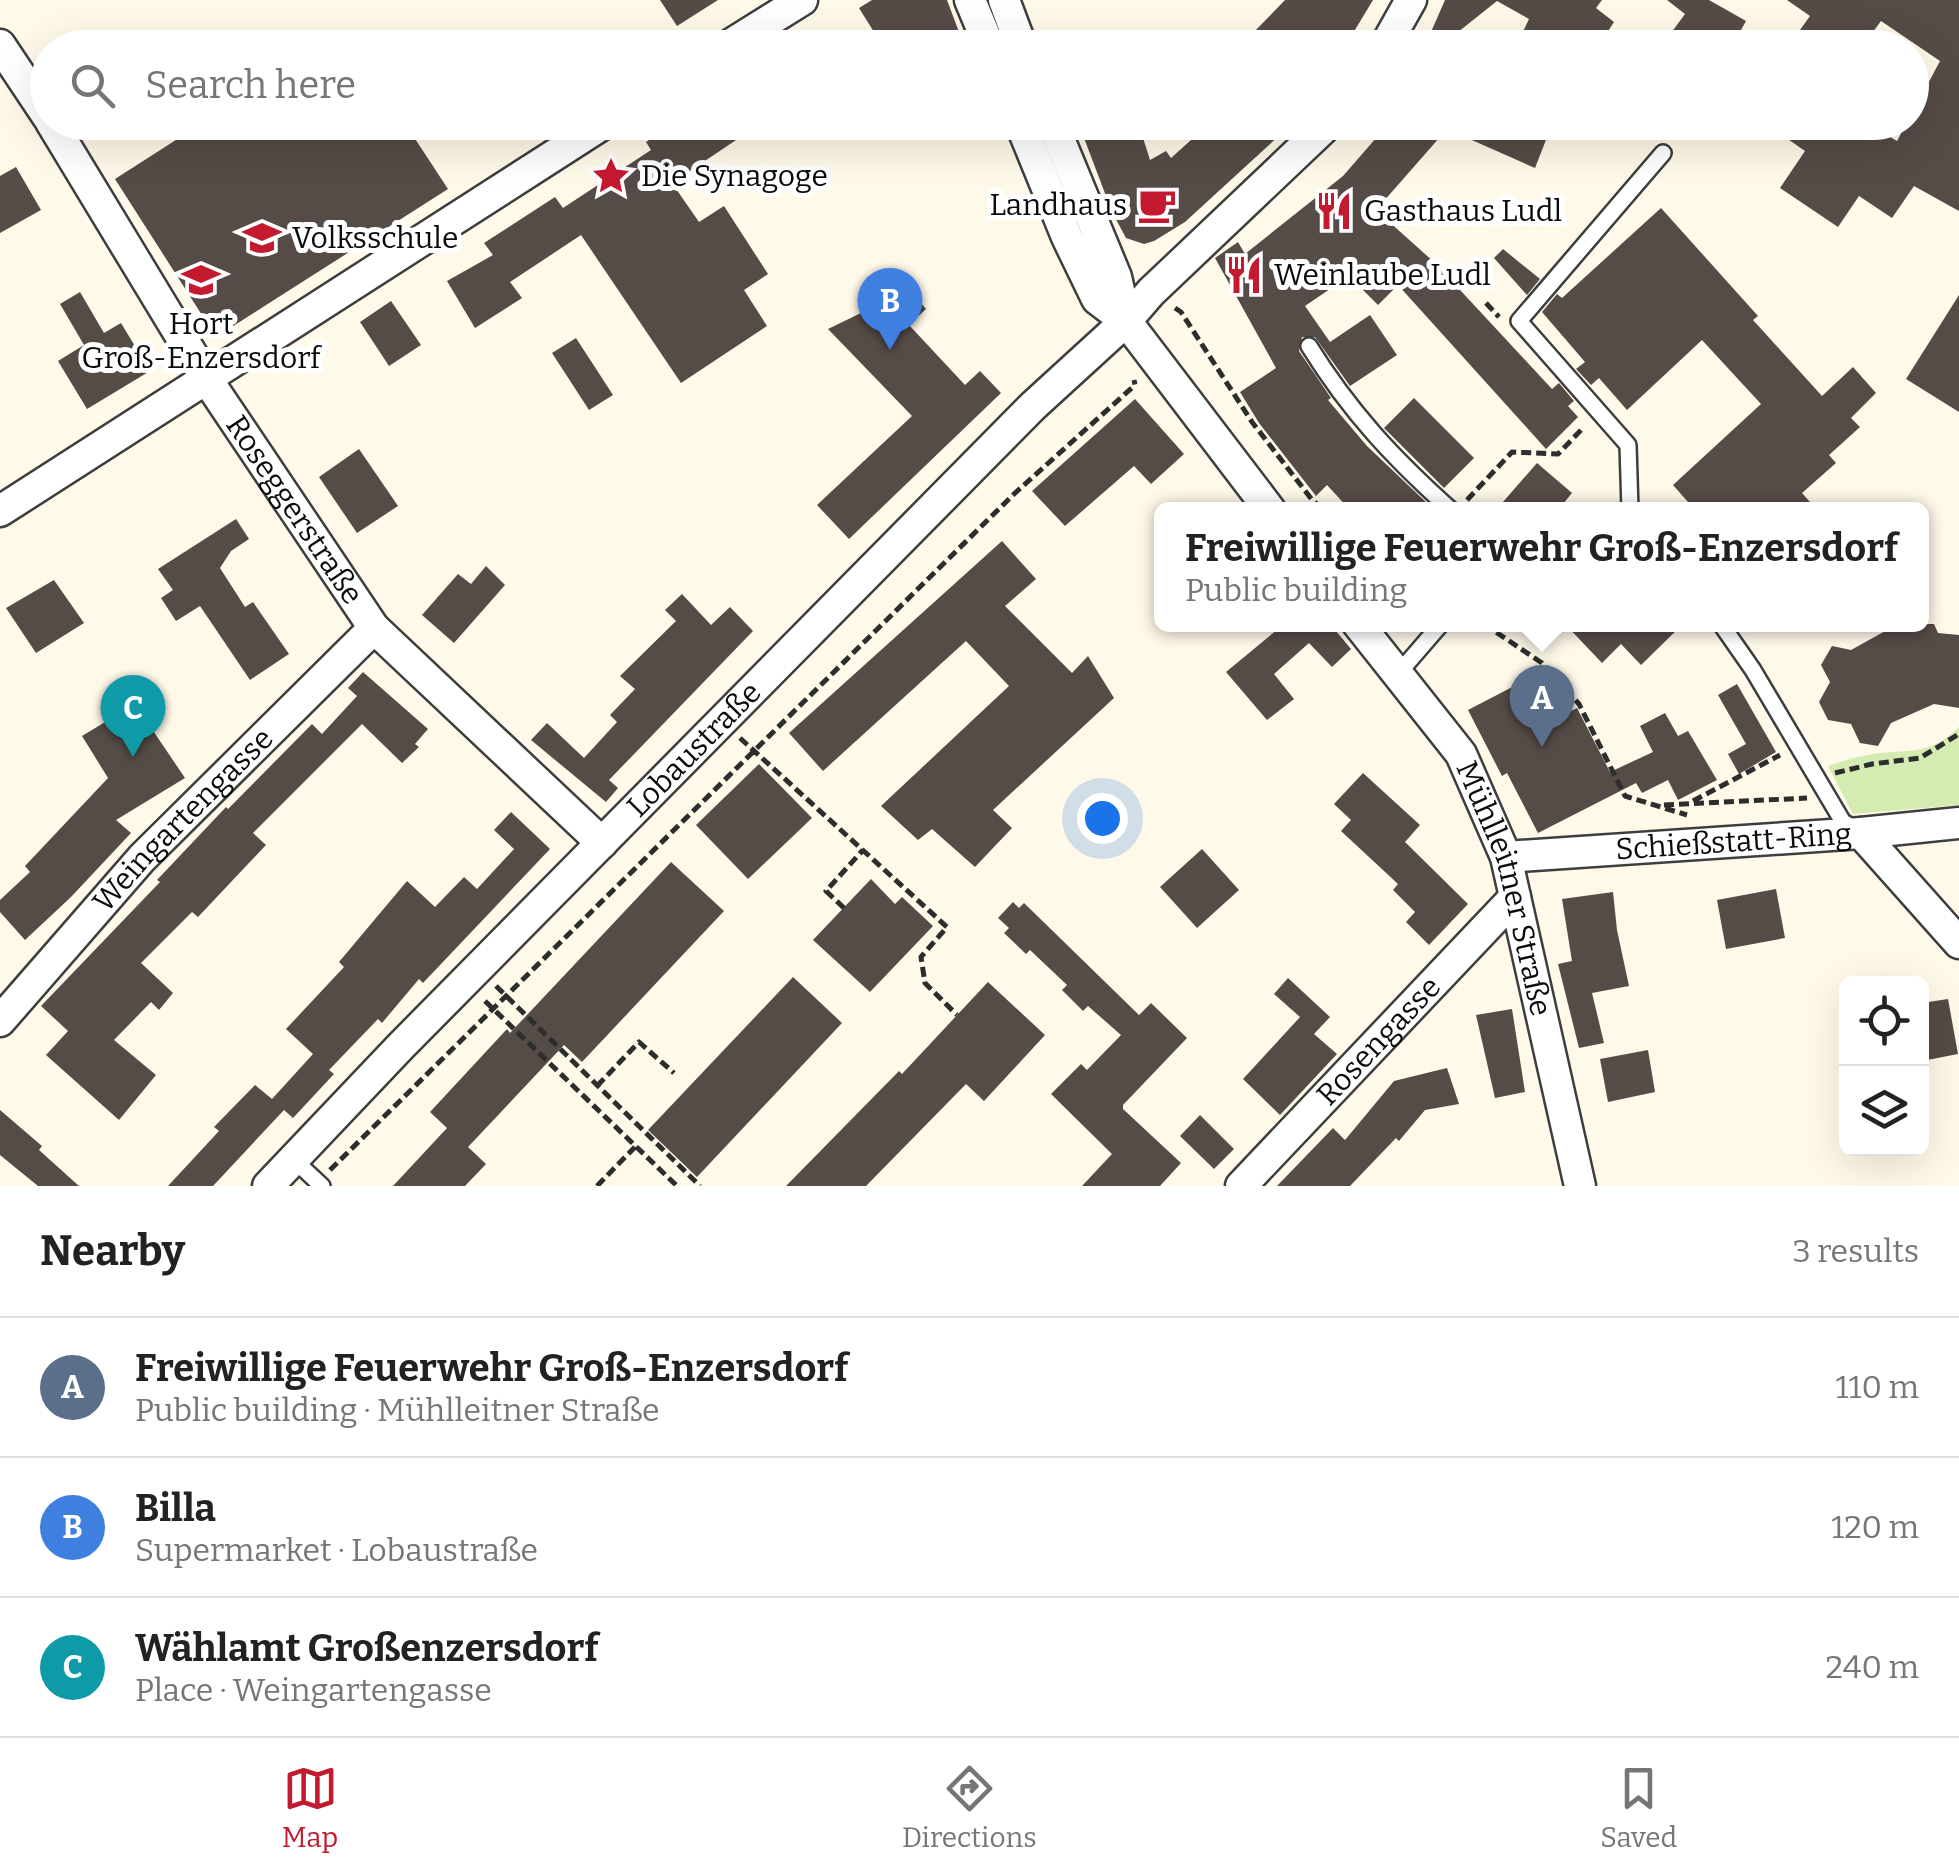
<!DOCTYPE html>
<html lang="en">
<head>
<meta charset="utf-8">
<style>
	body { margin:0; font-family:Bitter,serif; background:#f2f2f2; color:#222 }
	.controls { position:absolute; right:30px; bottom:30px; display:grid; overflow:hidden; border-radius:15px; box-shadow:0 10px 40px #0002 }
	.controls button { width:90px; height:90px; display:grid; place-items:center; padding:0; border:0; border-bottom:2px solid #e0e0e0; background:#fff; color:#222; font:50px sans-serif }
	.you { position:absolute; left:1102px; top:818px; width:35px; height:35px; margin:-25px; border:8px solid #fff; border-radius:50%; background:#1a73e8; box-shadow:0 0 0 15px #1a73e833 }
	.badge { display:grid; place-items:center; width:65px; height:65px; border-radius:50%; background:#c41a30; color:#fff; font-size:32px; font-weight:700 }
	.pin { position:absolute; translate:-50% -82px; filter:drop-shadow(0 2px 5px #0008) }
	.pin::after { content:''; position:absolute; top:52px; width:35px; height:30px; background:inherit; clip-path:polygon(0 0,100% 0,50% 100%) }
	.popup { position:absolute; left:1154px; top:502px; width:775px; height:130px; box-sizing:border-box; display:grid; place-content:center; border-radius:15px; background:#fff; filter:drop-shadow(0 2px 8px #0005); font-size:32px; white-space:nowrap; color:#767676 }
	.popup b { font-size:38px; color:#222 }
	.popup::after { content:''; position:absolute; left:50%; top:100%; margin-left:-20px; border:20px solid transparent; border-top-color:#fff }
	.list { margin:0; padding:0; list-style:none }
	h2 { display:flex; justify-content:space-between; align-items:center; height:130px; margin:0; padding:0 40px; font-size:42px }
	h2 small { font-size:32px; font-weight:400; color:#767676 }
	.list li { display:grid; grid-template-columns:65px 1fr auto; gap:30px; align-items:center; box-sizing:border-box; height:140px; padding:0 40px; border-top:2px solid #e0e0e0 }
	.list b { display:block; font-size:38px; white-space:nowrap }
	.list p { margin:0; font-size:32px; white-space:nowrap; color:#767676 }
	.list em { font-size:32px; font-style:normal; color:#767676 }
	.icon { flex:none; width:55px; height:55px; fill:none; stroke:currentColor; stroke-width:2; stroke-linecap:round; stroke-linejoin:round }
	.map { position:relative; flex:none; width:1959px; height:1186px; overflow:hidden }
	.search { position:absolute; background:#fff; box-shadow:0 10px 40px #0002; left:30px; right:30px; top:30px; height:110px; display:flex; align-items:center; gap:25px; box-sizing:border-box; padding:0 35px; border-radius:55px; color:#767676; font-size:38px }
	.sheet { height:550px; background:#fff }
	nav { display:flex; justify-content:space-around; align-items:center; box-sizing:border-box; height:140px; border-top:2px solid #e0e0e0; background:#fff; font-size:28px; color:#767676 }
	nav a { display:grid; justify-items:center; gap:5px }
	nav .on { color:#c41a30 }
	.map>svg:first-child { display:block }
	.green { fill:#d4ecb1 }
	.building { fill:#554b47 }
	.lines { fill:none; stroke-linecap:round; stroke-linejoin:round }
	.lane-casing { stroke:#3e3e3e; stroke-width:20 }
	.street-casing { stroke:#3e3e3e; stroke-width:35 }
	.path { stroke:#2d2d2d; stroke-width:5; stroke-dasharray:10 5; stroke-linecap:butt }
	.lane { stroke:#fff; stroke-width:15 }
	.street { stroke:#fff; stroke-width:30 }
	.labels { text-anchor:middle; stroke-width:10; stroke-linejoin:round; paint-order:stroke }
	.poi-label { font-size:30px; fill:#0b0b0b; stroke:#fff; text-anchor:start }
	.street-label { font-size:30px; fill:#0b0b0b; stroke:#fff }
</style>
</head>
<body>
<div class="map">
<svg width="1959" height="1186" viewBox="0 0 1959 1186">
	<rect width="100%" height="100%" fill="#fff9e9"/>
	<path class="green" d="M1959 727V805L1853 814 1828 766C1841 762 1854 757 1868 755 1904 748 1928 758 1959 727Z"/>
	<path class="building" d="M660 0H718L677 26Z
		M872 0H947L965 48H912L907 38 891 48H884L859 8Z
		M1285 0H1373L1344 48H1267L1253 33Z
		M1445 0H1602L1596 8 1614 22 1597 48H1528L1519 40 1529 19 1497 1 1438 48H1424Z
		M1667 0H1709L1746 21 1731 48H1660L1685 14Z
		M1787 0H1959V211L1914 186 1892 218 1859 196 1838 227 1780 188 1805 151 1763 122H1865L1897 141 1907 122H1912V114L1940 61 1881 21 1861 48H1787L1810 16Z
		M204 122H404L448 189 216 337 115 179Z
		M676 122H763L672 183 699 222 724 206 768 274 744 290 767 326 681 383 581 235 510 282 522 298 475 328 447 281 493 255 484 243 555 197 563 208 651 150 646 142Z
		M1078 122H1138L1150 160 1166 151 1171 158 1211 122H1215L1224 132 1234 122H1294L1185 222 1154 241 1144 244 1126 238 1112 212Z
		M1390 122H1553L1535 168 1447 129 1376 210 1435 263 1552 389 1559 383 1574 401 1568 406 1578 417 1546 449 1398 285 1378 305 1349 276 1305 306 1330 342 1370 315 1397 355 1350 386 1315 337H1302L1299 351 1331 398 1328 400 1367 446 1428 504 1423 510H1350L1327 485 1316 496 1259 423 1240 392 1276 368 1215 258 1238 242 1245 254 1343 176Z
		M16 167 41 210 0 233V176Z
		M1661 208 1758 316 1753 320 1822 396 1853 367 1876 393 1851 418 1860 427 1829 455 1836 463 1802 493 1817 510H1695L1673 485 1761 404 1702 340 1627 410 1599 378 1591 385 1576 369 1585 362 1542 312 1557 294 1562 298Z
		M1503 249 1540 279 1527 295 1494 258Z
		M904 283 926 309 909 325 965 385 980 371 1001 393 849 539 817 505 912 416 828 329 861 313 866 318Z
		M80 292 104 333 121 323 150 371 87 409 58 361 84 345 60 304Z
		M1959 295V412L1906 379Z
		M391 301 421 345 389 366 360 322Z
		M576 338 613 395 589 410 552 353Z
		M1414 398 1474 458 1444 488 1384 428Z
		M1135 399 1184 454 1151 484 1134 466 1065 526 1032 491Z
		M359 449 398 506 357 533 319 477Z
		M1537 463 1572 493 1558 510H1496Z
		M236 519 249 539 231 551 220 568 245 607 253 602 289 654 250 680 200 606 176 621 161 598 173 590 158 569Z
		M1002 541 1036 579 1005 606 1072 673 1088 656 1114 698 993 810 1012 828 975 867 932 829 918 840 881 806 1009 686 966 641 823 771 789 733Z
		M486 566 505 585 454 643 422 615 458 574 471 584Z
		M54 580 84 623 36 653 6 608Z
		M682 594 711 625 730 607 753 631 609 780 618 788 606 802 531 740 547 723 584 758 617 722 610 715 635 689 620 676 676 621 665 610Z
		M1284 624H1330L1351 649 1332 667 1309 643 1274 674 1294 699 1267 720 1226 672Z
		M1565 624H1683L1641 665 1621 644 1602 663Z
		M1898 624H1934L1938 633 1959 635V708L1934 704 1891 723 1878 746 1860 743 1851 724 1828 720 1819 702 1830 682 1821 665 1832 646 1851 650Z
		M363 672 428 729 415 744 419 747 402 763 362 724 253 833 266 845 198 917 192 912 141 963 173 993 159 1010 151 1002 114 1040 156 1075 119 1120 46 1055 68 1031 41 1006 160 882 157 880 226 807 228 809 312 724 322 734 357 696 348 688Z
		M1520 683 1535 711 1544 707 1552 721 1577 708 1610 772 1653 752 1640 726 1665 713 1678 736 1688 731 1717 780 1678 800 1668 780 1642 793 1636 783 1538 833 1507 773 1502 776 1468 710Z
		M1737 684 1776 752 1739 774 1728 754 1746 744 1718 695Z
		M135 704 185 778 116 820 131 833 71 897 25 940 0 912V900L30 872 25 866 108 778 82 736Z
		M759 764 812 818 748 879 696 825Z
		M1363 773 1420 825 1405 842 1468 904 1429 945 1406 922 1415 912 1393 890 1398 884 1341 831 1351 820 1334 804Z
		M511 812 550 849 423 983 419 979 382 1023 378 1019 329 1070 334 1074 293 1118 284 1110 213 1186H168L219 1131 214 1127 255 1085 272 1099 313 1054 286 1029 344 967 339 962 407 881 435 907 464 877 477 889 514 849 494 830Z
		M1202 849 1239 890 1197 928 1160 887Z
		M671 862 724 911 582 1062 564 1045 468 1147 486 1164 465 1186H393L447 1128 430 1112 507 1029 510 1033Z
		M871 879 895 904 902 897 933 926 870 992 813 940Z
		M1776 889 1785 938 1726 949 1717 900Z
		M1613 892 1617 930 1629 986 1592 993 1604 1043 1579 1048 1558 964 1572 961 1562 899Z
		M1013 902 1019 908 1024 903 1139 1015 1151 1003 1187 1038 1123 1105V1109L1181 1163 1160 1186H1082L1112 1154 1051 1094 1081 1064 1087 1070 1121 1035 1088 1006 1083 1011 1062 990 1067 985 1030 950 1026 954 1004 933 1009 928 998 918Z
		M793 977 842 1023 697 1177 648 1130Z
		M1288 978 1330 1017 1314 1034 1337 1054 1280 1115 1243 1079 1300 1017 1274 994Z
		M988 982 1045 1035 984 1101 966 1084 866 1186H786L899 1071 902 1074Z
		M1948 999 1958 1054 1922 1061V1003Z
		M1512 1009 1525 1092 1495 1098 1476 1015Z
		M1648 1050 1655 1092 1608 1102 1600 1059Z
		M1447 1068 1459 1104 1425 1110 1399 1141 1396 1138 1350 1186H1277L1333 1128 1345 1140 1394 1081Z
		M0 1110 42 1146 39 1150 79 1186H38L0 1155Z
		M1200 1115 1234 1149 1214 1169 1180 1136Z"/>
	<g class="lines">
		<g class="lane-casing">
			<path id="lane" d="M1309 346C1350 412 1393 458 1451 510
				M1630 510 1628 445 1519 321 1663 153
				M1721 624 1753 670 1843 822 1855 829
				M1397 675 1441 624
				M292 1158 322 1186"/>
		</g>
		<g class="street-casing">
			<g id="street">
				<path d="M970 0 990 48"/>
				<path d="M1004 0 1022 48"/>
				<path d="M0 45 48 117"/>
				<path d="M725 48 802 0"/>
				<path d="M1384 48 1411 0"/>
				<path id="s1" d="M51 122 208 381 374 628 602 843"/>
				<path d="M1020 122 1067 237 1097 299 1126 321 1270 510"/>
				<path d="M1052 122 1116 277 1126 321"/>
				<path d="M0 511 606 122"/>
				<path id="s2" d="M1358 624 1461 754 1506 857 1580 1186"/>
				<path d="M1861 833 1959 943"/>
				<path id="s3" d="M1506 857 1861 833 1959 823"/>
				<path id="s4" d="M0 1021 142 858 374 628"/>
				<path id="s5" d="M268 1186 400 1047 1033 406 1126 321 1151 292 1330 122"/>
				<path id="s6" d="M1241 1186 1515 897"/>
			</g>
		</g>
		<path class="path" d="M1486 303 1499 317
			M1175 308 1181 312 1252 422 1313 501 1325 510
			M1467 500 1512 452 1558 454 1584 427
			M1484 624 1542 663 1579 704 1625 796 1687 815
			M740 738 947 927 921 957 925 983 957 1015
			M1835 773 1872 764 1920 758 1959 734
			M1693 801 1780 755
			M1664 805 1807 798
			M844 908 826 891 863 850
			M496 986 700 1186
			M485 1001 677 1186
			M597 1086 639 1042 674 1073
			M330 1170 1014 494 1135 385 1134 380
			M597 1186 635 1147"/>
		<use href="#lane" class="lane"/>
		<use href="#street" class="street"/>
	</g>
	<defs>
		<g id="sight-bare" transform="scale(3)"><path d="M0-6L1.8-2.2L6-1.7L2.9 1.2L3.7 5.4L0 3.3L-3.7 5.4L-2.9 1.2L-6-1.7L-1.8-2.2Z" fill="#c41a30" stroke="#fff" stroke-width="2.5" paint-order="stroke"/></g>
		<g id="cafe-bare" transform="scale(3)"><path d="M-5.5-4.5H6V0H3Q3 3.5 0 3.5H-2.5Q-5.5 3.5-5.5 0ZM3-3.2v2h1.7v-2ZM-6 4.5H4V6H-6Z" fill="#c41a30" stroke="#fff" stroke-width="2.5" paint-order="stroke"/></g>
		<g id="restaurant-bare" transform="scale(3)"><path d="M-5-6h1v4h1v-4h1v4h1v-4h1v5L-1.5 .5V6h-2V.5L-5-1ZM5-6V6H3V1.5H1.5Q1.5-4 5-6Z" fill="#c41a30" stroke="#fff" stroke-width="2.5" paint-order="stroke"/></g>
		<g id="school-bare" transform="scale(3)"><path d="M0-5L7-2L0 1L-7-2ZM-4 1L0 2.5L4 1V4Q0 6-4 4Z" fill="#c41a30" stroke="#fff" stroke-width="2.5" paint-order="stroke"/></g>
	</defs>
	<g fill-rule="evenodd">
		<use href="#sight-bare" x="611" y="176"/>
		<use href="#cafe-bare" x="1157" y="205"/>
		<use href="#restaurant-bare" x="1334" y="211"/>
		<use href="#school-bare" x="262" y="238"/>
		<use href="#restaurant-bare" x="1244" y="275"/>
		<use href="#school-bare" x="201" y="280"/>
	</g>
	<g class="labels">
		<g class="poi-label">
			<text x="641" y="186">Die Synagoge</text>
			<text x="1127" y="215" text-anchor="end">Landhaus</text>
			<text x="1364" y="221">Gasthaus Ludl</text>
			<text x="292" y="248">Volksschule</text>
			<text x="1274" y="285">Weinlaube Ludl</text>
			<text x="201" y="334" text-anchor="middle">Hort<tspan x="201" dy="34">Groß-Enzersdorf</tspan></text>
		</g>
		<g class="street-label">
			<text dy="10" stroke="none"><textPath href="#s1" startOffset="458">Roseggerstraße</textPath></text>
			<text dy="10" stroke="none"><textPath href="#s5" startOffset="610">Lobaustraße</textPath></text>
			<text dy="10" stroke="none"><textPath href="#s4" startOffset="272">Weingartengasse</textPath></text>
			<text dy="10" stroke="none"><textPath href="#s3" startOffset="228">Schießstatt-Ring</textPath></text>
			<text dy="10" stroke="none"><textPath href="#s2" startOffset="308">Mühlleitner Straße</textPath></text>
			<text dy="10" stroke="none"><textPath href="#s6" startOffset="200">Rosengasse</textPath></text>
		</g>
	</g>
</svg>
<div class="controls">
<button><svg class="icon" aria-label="locate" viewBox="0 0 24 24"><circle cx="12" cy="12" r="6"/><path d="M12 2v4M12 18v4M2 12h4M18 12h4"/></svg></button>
<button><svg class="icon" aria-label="layers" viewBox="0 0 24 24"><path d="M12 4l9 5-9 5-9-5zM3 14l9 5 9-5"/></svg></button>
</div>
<div class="you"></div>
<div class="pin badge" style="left:1542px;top:747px;background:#5c6f8a">A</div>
<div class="popup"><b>Freiwillige Feuerwehr Groß-Enzersdorf</b>Public building</div>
<div class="pin badge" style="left:890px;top:350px;background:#3f7fe0">B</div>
<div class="pin badge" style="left:133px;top:757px;background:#0f9aa8">C</div>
<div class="search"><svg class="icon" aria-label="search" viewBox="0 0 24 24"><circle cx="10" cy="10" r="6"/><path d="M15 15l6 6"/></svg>Search here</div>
</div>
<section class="sheet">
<h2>Nearby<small>3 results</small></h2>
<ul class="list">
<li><span class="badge" style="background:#5c6f8a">A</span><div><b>Freiwillige Feuerwehr Groß-Enzersdorf</b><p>Public building · Mühlleitner Straße</p></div><em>110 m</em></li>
<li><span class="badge" style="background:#3f7fe0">B</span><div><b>Billa</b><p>Supermarket · Lobaustraße</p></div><em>120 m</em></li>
<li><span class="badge" style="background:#0f9aa8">C</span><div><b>Wählamt Großenzersdorf</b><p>Place · Weingartengasse</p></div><em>240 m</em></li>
</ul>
</section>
<nav>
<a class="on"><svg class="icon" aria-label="map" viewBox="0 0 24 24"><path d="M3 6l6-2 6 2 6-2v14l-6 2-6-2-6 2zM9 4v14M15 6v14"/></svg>Map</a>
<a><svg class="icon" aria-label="directions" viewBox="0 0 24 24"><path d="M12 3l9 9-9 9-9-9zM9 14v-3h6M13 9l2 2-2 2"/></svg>Directions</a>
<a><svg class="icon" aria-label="saved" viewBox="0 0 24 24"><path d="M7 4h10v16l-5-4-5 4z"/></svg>Saved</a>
</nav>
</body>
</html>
